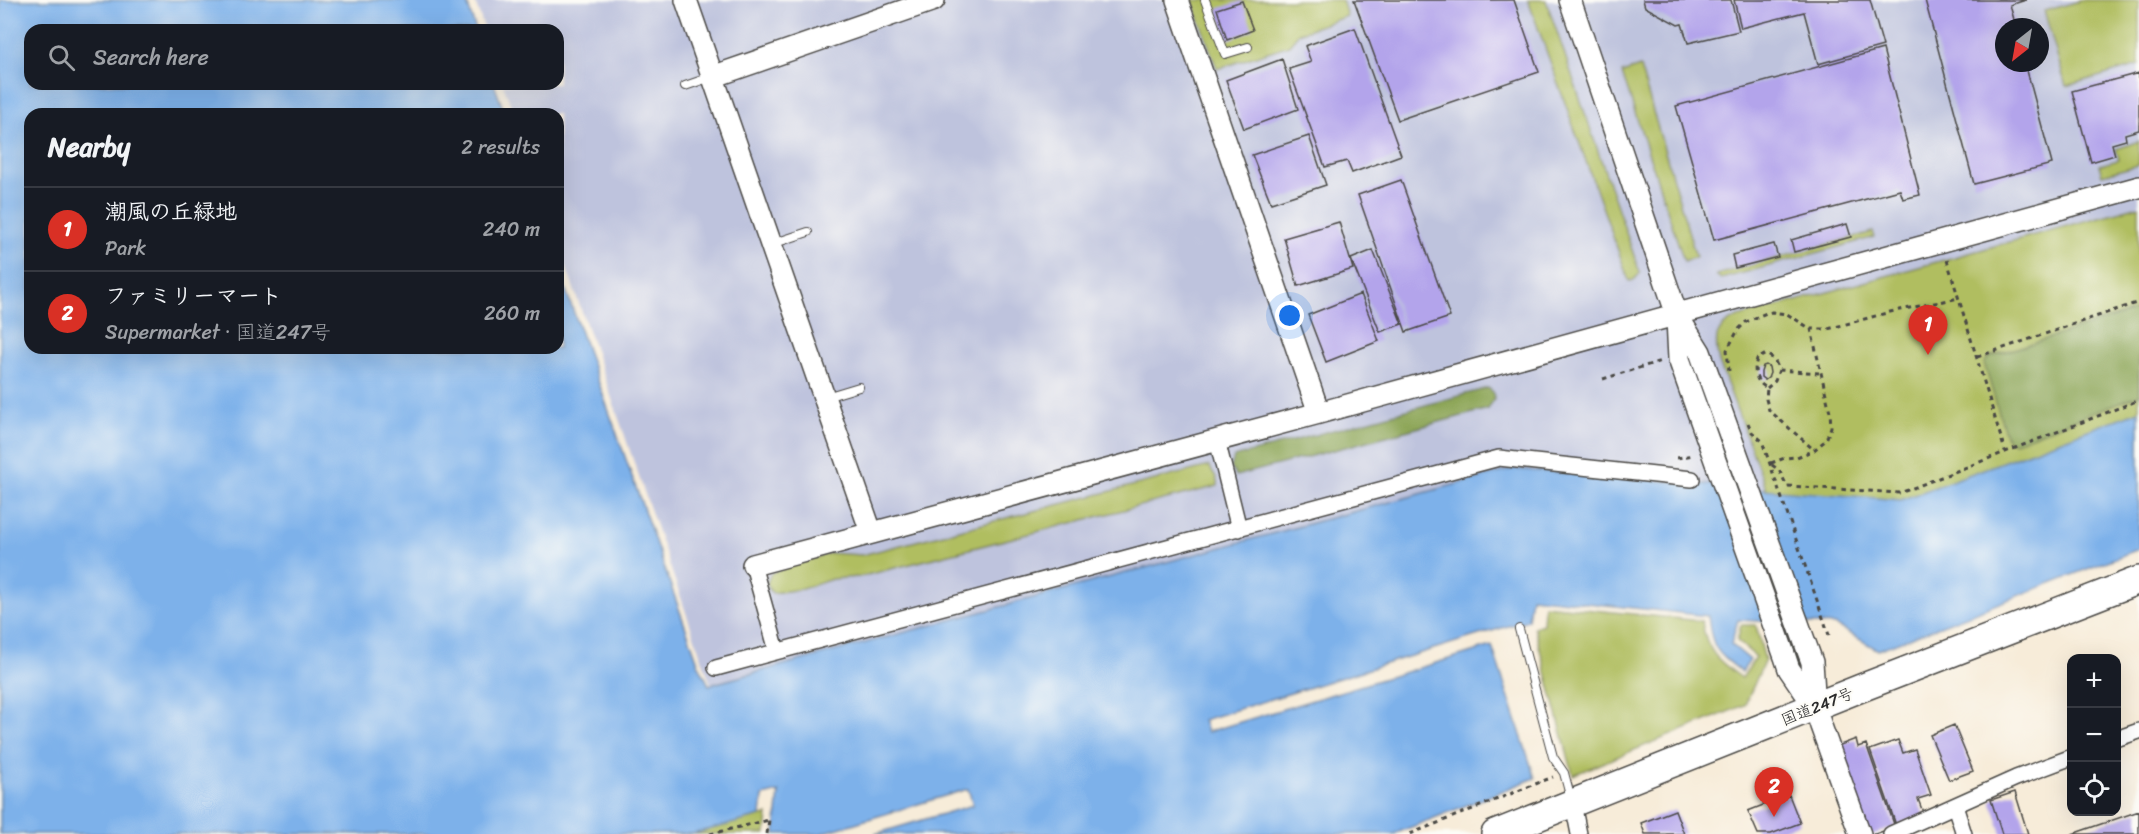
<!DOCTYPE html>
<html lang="en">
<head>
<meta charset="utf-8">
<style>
	body { margin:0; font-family:Sriracha,"Klee One",sans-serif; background:#20242c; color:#f1f3f6 }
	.controls { position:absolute; right:18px; bottom:18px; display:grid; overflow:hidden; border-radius:12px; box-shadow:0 6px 24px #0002 }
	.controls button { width:54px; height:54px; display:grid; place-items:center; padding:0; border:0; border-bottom:2px solid #363941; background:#171b24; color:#f1f3f6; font:30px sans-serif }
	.compass { position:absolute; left:1995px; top:18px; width:54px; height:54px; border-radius:50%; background:#171b24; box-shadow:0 6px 24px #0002; rotate:211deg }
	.you { position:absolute; left:1290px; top:316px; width:21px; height:21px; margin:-15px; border:4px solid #fff; border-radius:50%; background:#1a73e8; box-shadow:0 0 0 9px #1a73e833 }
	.badge { display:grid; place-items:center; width:39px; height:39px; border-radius:50%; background:#d93025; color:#fff; font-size:20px; font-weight:700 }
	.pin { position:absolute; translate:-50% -50px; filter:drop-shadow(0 2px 3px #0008) }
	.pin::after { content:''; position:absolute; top:32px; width:21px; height:18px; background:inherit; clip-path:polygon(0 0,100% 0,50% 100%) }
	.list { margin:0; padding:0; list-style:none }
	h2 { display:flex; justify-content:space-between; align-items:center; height:78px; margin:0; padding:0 24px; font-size:26px }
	h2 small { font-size:20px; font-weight:400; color:#9ea1a6 }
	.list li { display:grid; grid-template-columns:39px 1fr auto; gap:18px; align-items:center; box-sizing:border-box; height:84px; padding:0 24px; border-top:2px solid #363941 }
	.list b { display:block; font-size:22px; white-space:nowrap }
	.list p { margin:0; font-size:20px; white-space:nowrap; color:#9ea1a6 }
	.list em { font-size:20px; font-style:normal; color:#9ea1a6 }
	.icon { flex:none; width:33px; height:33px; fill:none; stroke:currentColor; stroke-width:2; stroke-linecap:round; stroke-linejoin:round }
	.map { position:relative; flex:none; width:2139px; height:834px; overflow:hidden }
	.search { position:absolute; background:#171b24; box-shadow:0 6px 24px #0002; left:24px; top:24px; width:540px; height:66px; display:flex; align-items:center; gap:15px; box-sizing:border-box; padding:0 21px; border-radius:18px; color:#9ea1a6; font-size:22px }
	.panel { position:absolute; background:#171b24; box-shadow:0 6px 24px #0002; left:24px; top:108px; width:540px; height:246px; border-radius:18px }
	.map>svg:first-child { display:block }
	.industrial { fill:#bec3dd; fill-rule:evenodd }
	.green { fill:#b0be60; stroke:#6e7446; stroke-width:1.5 }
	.forest { fill:#8ca556; stroke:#5c6840; stroke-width:1.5 }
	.water { fill:#7db1ea; stroke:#546e8a; stroke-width:1.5 }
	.building { fill:#b3a4eb }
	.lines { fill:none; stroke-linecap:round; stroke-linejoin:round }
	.lane-casing { stroke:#4a4845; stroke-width:10 }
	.street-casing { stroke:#4a4845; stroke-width:18 }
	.secondary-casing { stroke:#4a4845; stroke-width:24 }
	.highway-casing { stroke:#4a4845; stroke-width:30 }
	.path { stroke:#4a4845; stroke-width:3; stroke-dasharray:4.5 4.5; stroke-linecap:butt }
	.lane { stroke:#fff; stroke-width:8 }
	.street { stroke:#fff; stroke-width:15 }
	.secondary { stroke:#fff; stroke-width:21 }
	.highway { stroke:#fff; stroke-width:27 }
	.labels { text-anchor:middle; stroke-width:4.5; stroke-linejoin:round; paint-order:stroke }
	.street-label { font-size:16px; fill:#2b2b2b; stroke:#fdfcf7 }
</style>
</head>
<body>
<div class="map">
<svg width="2139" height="834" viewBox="0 0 2139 834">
	<rect width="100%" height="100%" fill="#fdfcf7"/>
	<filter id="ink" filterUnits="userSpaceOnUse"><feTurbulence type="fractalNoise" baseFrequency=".0167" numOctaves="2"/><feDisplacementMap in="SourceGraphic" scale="12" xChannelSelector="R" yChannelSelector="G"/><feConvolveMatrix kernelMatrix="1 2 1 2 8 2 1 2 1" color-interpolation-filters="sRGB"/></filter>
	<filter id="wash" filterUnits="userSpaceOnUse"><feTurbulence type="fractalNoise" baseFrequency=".008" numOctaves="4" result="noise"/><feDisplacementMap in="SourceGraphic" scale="24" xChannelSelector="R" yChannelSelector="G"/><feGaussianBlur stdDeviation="1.35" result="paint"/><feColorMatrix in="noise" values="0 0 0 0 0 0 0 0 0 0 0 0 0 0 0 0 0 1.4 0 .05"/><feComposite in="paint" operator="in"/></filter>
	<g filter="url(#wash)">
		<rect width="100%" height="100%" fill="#f7ecd9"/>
		<path class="industrial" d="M474 0H2139V411L1901 500 1513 469 711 685 558 243V114H514L503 84H558V30H485ZM2004 27H2040V63H2004Z"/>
		<path class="green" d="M1192 0H1342L1347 16 1299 33 1289 45 1217 69Z
			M1528 0H1546L1640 273 1634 280 1629 281Z
			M2083 0H2139V65L2066 86 2044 11Z
			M1640 67 1696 257 1684 261 1622 73Z
			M2139 141V165L2102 175 2099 165 2119 160 2116 149Z
			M2139 206V411L1901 500 1767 491 1719 362C1714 338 1714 328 1738 317Z
			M1873 232 1875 237 1721 279 1716 275Z
			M1209 466 1216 477 1218 486 859 577 832 579 802 589 773 593 770 591 767 583 771 573 830 553 862 555Z
			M1544 605 1702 621C1706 651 1718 661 1742 678L1756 657 1737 641 1741 625H1756L1765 660 1745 705 1573 775 1534 627 1543 624Z
			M768 815 766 834H692L761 816Z"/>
		<path class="forest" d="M2139 309V395L2013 443 2007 439 1984 363 1989 357Z
			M1488 388 1493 392 1494 399 1488 409 1236 476 1231 468 1234 457Z"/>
		<path class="water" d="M0 0H466L476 30H30V84H494L505 114H30V348H558V268L699 665 709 685 1513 469 1901 500 2139 411V549L1878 650 1835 625 1738 620 1731 644 1750 660 1742 672C1716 652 1712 649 1708 616L1531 597 1528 620 1203 720 1207 732 1492 646 1535 778 1394 834H875L973 805 968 789 819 834H775L779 792 763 796 761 816 692 834H0Z"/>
		<g id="blocks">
			<path class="building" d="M1354 0H1514L1539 72 1398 120Z
				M1643 0H1731L1739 31 1688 43 1682 24 1678 25 1645 7Z
				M1734 0H1870L1883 46 1818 64 1804 12 1741 28Z
				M1925 0H2026L2010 5 2016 27H2004V63H2025L2052 164 1974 184Z
				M1242 1 1253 30 1227 40 1217 9Z
				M1355 28 1401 155 1352 173 1347 161 1325 167 1289 69 1311 62 1305 46Z
				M1883 49 1920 195 1903 199 1900 190 1714 240 1676 106Z
				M1282 59 1298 109 1244 129 1226 80Z
				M2139 73V130L2125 134 2126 140 2112 144 2115 155 2091 162 2072 91Z
				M1309 136 1326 185 1271 203 1252 155Z
				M1401 180 1450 317 1406 332 1358 195Z
				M1339 222 1353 269 1298 286 1284 238Z
				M1847 224 1851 237 1794 252 1791 240Z
				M1774 244 1778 257 1735 268 1732 255Z
				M1373 250 1402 324 1380 332 1351 259Z
				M1361 294 1379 341 1326 362 1308 315Z
				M1766 365 1769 367 1770 373 1768 378 1765 380 1761 377V372L1763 366Z
				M1954 725 1973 771 1949 780 1930 735Z
				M1856 739 1858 747 1866 744 1895 827 1875 834H1866L1835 747Z
				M1898 740 1903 753 1915 749 1931 795 1918 799 1924 815 1896 825 1870 750Z
				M2015 792 2028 834H2002L1991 800Z
				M1789 795 1800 823 1771 834H1758L1748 811Z
				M1675 810 1684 834H1645L1641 823Z
				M2139 811V834H2072Z"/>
		</g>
	</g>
	<g filter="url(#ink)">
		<use href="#blocks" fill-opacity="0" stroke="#4a4845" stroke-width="1.5"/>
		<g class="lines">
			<g class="lane-casing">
				<path id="lane" d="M1205 0 1225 54 1248 47
					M685 86 711 77
					M772 244 808 232
					M826 397 859 387
					M1519 629 1553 757 1564 773 1571 799"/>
			</g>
			<g class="street-casing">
				<path id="street" d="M1217 440 1239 529
					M753 565 777 651
					M716 668 1499 458 1692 479
					M2116 739 2139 731
					M1573 804 1579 834
					M1955 806 1964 834
					M1891 834 2016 778 2072 757"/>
			</g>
			<g class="secondary-casing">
				<path id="secondary" d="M686 0 871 532
					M1177 0 1319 413
					M1570 0 1677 315 1700 352 1812 662 1815 707 1821 726 1860 834
					M712 77 934 0
					M1677 318 1679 359 1785 657 1789 669 1815 707
					M753 565 1319 413 2139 187"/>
			</g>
			<g class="highway-casing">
				<path id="highway" d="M1495 834 1861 688 2139 580"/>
			</g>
			<path class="path" d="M1947 260 2005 451
				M1977 357 2139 302
				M1779 370 1819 373
				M1729 371 1727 350 1738 330 1746 322 1766 313 1772 312 1787 314 1811 329H1828L1890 312 1959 298
				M1603 379 1661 361
				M1767 388 1775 381 1779 370 1774 359 1766 354 1757 359C1753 371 1755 382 1767 388L1766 399 1769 410 1814 450
				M1748 423 1752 432 1762 441 1829 635
				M1677 458 1693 455
				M1771 463 1785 458 1797 457 1814 450 1826 440 1831 427 1830 412 1811 329
				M1772 465 1779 470 1787 486 1900 493 2139 400
				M710 834 769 820
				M767 834 769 820
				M1410 834 1553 777"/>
			<use href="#lane" class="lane"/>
			<use href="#street" class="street"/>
			<use href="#secondary" class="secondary"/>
			<use href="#highway" class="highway"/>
		</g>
	</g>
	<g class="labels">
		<g class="street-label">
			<text transform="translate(1817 706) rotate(-22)" y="6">国道247号</text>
		</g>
	</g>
</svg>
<div class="controls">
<button>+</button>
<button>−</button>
<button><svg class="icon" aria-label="locate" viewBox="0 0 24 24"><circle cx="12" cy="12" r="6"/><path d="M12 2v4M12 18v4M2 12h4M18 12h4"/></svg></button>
</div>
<svg class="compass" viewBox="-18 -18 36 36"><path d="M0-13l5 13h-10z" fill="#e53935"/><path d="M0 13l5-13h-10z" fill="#9ea1a6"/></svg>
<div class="you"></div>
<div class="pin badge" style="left:1928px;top:355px">1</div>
<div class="pin badge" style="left:1774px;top:817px">2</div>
<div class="search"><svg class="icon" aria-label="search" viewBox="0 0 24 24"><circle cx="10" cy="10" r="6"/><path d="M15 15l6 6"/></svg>Search here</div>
<section class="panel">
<h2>Nearby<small>2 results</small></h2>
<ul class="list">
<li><span class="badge">1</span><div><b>潮風の丘緑地</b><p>Park</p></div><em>240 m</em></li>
<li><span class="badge">2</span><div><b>ファミリーマート</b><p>Supermarket · 国道247号</p></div><em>260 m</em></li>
</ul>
</section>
</div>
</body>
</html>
